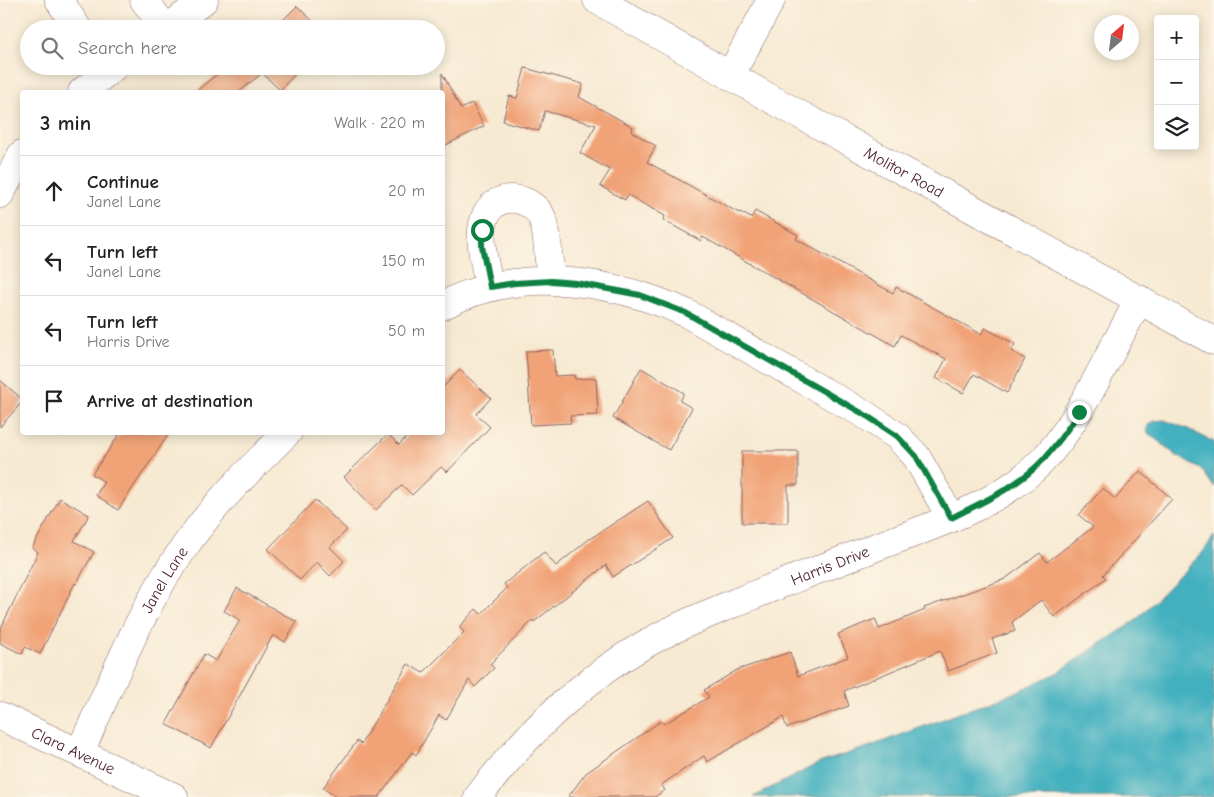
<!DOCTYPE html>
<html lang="en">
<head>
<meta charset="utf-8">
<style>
	body { margin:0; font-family:"Comic Neue",sans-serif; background:#f2f2f2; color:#222 }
	.controls { position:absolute; right:15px; top:15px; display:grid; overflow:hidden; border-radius:5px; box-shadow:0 2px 12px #0003 }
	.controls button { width:45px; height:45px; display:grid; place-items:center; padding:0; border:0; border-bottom:1px solid #e0e0e0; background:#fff; color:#222; font:25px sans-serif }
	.compass { position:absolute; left:1094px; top:15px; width:45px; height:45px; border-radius:50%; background:#fff; box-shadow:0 2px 12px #0003; rotate:28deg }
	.stop { position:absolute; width:15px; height:15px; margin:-11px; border:4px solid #0b8043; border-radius:50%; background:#fff }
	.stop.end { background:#0b8043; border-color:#fff; box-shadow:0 1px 5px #0008 }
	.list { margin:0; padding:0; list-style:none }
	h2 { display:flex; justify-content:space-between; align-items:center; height:65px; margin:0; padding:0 20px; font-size:21px }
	h2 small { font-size:16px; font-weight:400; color:#767676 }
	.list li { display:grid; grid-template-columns:32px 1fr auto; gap:15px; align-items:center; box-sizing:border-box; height:70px; padding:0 20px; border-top:1px solid #e0e0e0 }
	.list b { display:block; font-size:19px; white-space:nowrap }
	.list p { margin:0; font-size:16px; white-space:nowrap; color:#767676 }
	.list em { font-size:16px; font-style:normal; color:#767676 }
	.icon { flex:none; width:28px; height:28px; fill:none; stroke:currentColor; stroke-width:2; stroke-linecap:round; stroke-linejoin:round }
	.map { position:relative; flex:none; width:1214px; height:797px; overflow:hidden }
	.search { position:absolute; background:#fff; box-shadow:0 2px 12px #0003; left:20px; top:20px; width:425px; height:55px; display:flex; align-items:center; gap:12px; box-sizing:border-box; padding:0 18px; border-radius:28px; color:#767676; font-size:19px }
	.panel { position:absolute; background:#fff; box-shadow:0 2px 12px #0003; left:20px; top:90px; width:425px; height:345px; border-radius:5px }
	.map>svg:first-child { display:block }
	.water { fill:#42b0bf; stroke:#466875 }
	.building { fill:#f1a377 }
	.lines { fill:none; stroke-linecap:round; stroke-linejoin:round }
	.minor-casing { stroke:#876666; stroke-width:29 }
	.minor { stroke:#fff; stroke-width:28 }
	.route { stroke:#0b8043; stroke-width:6 }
	.labels { text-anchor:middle; stroke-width:4.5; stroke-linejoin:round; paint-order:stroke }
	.street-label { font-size:16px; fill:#4a1f2b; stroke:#fcf5e5 }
</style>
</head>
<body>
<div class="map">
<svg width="1214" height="797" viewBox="0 0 1214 797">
	<rect width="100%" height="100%" fill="#fcf5e5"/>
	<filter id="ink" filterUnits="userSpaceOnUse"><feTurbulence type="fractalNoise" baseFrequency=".02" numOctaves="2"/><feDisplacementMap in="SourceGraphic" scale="10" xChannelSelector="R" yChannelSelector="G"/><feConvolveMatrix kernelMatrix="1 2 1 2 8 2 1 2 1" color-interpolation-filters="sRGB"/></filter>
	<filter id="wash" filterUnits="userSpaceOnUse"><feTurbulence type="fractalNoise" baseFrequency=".0096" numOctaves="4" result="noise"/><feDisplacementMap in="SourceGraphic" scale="20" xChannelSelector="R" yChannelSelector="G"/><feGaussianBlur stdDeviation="1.12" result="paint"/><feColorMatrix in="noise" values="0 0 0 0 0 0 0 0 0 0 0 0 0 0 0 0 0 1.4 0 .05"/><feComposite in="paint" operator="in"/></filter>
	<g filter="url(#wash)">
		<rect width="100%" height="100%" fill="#f7ead3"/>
		<path class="water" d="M1164 420 1186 428 1214 442V487L1202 470 1177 456 1148 433C1145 421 1154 421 1164 420Z
			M1214 536V797H753L819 763 868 747 1016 692 1055 674 1135 621 1203 552Z"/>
		<g id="blocks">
			<path class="building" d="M297 6 321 29H274Z
				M227 66H303L280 90 262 73 239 92H195Z
				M525 68 583 84 579 97 633 127 632 132 656 146 647 162 739 213 740 212 751 218 755 211 798 235 796 239 893 293 896 287 981 334 985 328 1015 344 1011 351 1025 359 1007 393 974 374 963 393 936 378 946 359 901 335 895 346 703 237 701 241 663 220 665 216 628 195 625 200 600 186 610 170 580 153 596 125 545 111 539 131 503 121 509 96 517 98Z
				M442 73 461 109 472 103 484 126 442 147Z
				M553 350 555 376 574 375 575 379 596 378 598 415 570 416 571 423 531 425 526 351Z
				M641 368 684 393 680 401 692 408 669 450 613 418Z
				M460 370 491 398 476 414 490 427 447 472 441 467 412 495 402 485 376 510 344 477 388 434 399 445 411 432H442V388Z
				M0 380 22 399V402L0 427Z
				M121 432H170L118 510 96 495 104 482 92 474Z
				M742 451H798V485H788V523H742Z
				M1140 471 1172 499 1103 575 1106 578 1054 617 1041 600 1012 622 1015 631 992 639 997 653 948 671 940 651 844 691 849 706 787 728 783 717 707 762 704 756 661 785 665 790 655 797H568L586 773 661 721 664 724 709 697 704 690 737 670 790 652 798 676 848 657 838 634 875 619 879 629 925 610 924 608 1005 579 1040 553 1047 562 1093 527 1079 515 1103 488 1115 499Z
				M60 498 89 515 74 541 94 552 76 584 75 583 40 654 25 647 22 654 0 643V630L38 552 32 548Z
				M315 500 347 530 330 547 344 561 330 576 317 562 300 580 268 549Z
				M648 501 673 538 613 577 606 565 534 622 533 620 490 664 494 668 475 687 469 680 446 720 439 715 416 755 412 752 379 797H336L323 788 357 741 361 744 408 664 423 673 464 632 459 627 476 609 481 614 507 588 504 584 544 552 556 566 588 540Z
				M237 588 297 622 285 642 273 635 211 748 166 724 204 654 216 661 240 620 224 611Z"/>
		</g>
	</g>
	<g filter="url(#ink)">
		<use href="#blocks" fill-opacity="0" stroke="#876666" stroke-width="1"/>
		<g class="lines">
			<g class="minor-casing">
				<g id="minor">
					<path d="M59 0 78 29"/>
					<path d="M144 0 166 29"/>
					<path id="s1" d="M597 0 775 101 1214 341"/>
					<path d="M167 29 204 0"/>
					<path d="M730 76 771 0"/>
					<path d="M82 92 115 66"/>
					<path d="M0 194 22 154"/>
					<path d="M490 287C485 265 476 237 486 215 497 190 534 196 543 220 549 238 548 262 551 281"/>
					<path d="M442 306C518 265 611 279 686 313L867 416 897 436 916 456 951 518"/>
					<path id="s2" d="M0 716 174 797"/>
					<path id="s3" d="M80 752C113 681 141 606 188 542 217 501 252 467 288 432"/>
					<path id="s4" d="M478 797C523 737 577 684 642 646 669 630 698 618 727 606 775 586 823 568 871 549 928 527 999 506 1042 461 1066 436 1082 406 1099 375 1112 350 1126 325 1139 299"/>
				</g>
			</g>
			<use href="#minor" class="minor"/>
		</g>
	</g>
	<g class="lines" filter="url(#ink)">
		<path class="route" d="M482 230V246L490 287 515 283 551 281 576 283 640 295 686 313 867 416 897 436 916 456 951 518C983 502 1017 487 1042 461 1056 446 1068 429 1079 412"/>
	</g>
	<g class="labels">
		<g class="street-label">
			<text dy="6" stroke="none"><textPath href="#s1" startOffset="352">Molitor Road</textPath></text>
			<text dy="6" stroke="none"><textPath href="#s4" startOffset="429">Harris Drive</textPath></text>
			<text dy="6" stroke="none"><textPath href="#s3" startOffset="192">Janel Lane</textPath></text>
			<text dy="6" stroke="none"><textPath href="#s2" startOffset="81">Clara Avenue</textPath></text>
		</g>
	</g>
</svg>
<div class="controls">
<button>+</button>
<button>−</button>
<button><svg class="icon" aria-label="layers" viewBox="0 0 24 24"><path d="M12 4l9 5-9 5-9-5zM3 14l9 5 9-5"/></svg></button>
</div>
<svg class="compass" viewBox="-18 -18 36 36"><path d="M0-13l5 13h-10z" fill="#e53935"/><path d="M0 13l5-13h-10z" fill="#767676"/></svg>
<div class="stop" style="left:482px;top:230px"></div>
<div class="stop end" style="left:1079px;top:412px"></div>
<div class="search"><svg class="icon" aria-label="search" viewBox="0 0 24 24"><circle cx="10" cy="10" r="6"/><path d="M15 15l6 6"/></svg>Search here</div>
<section class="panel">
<h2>3 min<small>Walk · 220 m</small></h2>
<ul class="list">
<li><svg class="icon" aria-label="ahead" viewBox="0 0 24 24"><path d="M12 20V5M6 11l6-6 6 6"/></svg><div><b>Continue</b><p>Janel Lane</p></div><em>20 m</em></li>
<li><svg class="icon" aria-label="left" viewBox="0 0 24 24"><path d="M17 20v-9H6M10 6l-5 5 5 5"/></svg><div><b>Turn left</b><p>Janel Lane</p></div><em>150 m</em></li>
<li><svg class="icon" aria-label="left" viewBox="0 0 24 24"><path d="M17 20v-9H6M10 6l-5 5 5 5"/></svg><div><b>Turn left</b><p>Harris Drive</p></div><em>50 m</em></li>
<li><svg class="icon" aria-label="arrive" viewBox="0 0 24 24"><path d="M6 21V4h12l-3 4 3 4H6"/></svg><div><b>Arrive at destination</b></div></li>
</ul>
</section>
</div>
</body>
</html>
